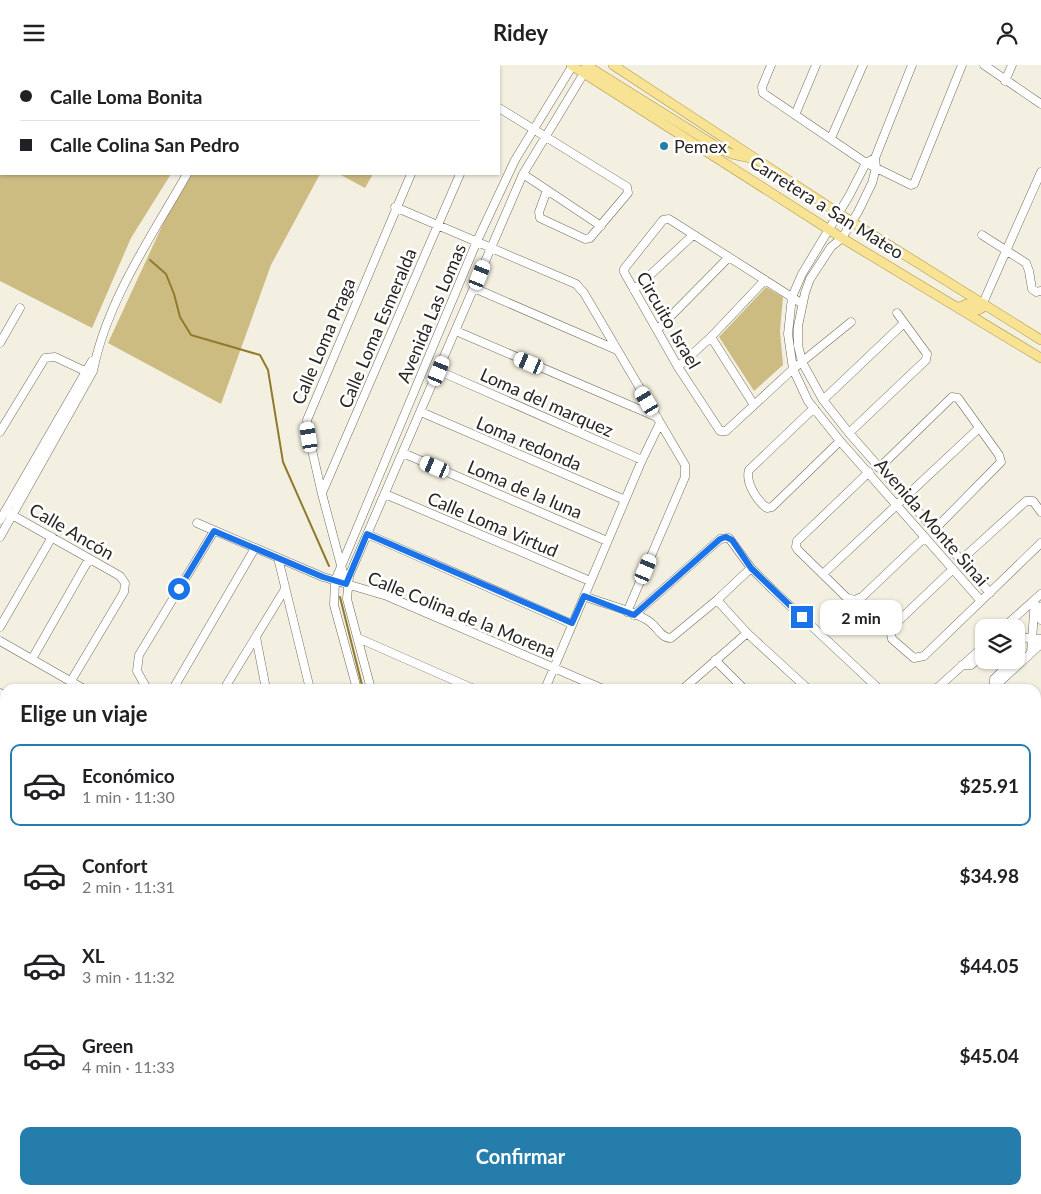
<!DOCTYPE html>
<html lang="es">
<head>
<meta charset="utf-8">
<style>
  body { margin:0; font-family:Lato,sans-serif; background:#f2f2f2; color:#202124; height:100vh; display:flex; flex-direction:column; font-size:19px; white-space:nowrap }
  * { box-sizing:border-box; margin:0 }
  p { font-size:16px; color:#757577 }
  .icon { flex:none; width:28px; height:28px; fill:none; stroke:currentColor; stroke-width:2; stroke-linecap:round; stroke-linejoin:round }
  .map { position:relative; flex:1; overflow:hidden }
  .drawer { position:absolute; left:0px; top:619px; width:1041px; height:511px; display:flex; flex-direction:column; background:#fff; border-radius:15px 15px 0 0; box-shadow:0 1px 4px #0004 }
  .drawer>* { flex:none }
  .guide { position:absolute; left:0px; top:0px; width:500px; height:110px; box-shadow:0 1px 4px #0004; display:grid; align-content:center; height:110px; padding:0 20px; background:#fff }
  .controls { position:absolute; left:975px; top:554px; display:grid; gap:10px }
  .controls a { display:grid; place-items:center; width:50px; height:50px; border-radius:10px; background:#fff; box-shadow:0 1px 4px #0004; font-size:25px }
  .end { position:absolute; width:22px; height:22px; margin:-11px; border:6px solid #1a73e8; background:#fff; box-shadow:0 0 0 2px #fff }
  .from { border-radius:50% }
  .bubble { position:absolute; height:35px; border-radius:10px; background:#fff; box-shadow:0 1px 4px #0004; font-size:16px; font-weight:700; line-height:35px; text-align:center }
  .car { position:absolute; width:15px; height:30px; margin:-15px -8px; border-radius:6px; box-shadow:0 0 4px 1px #0007; background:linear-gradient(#fff 24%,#345 0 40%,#fff 0 76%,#345 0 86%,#fff 0) }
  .guide b { display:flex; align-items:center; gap:18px; height:48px; font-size:19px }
  .guide b+b { border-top:1px solid #e0e0e0 }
  .guide i { width:12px; height:12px; background:#202124 }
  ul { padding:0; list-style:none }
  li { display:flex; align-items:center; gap:15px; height:82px; margin:0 10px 8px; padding:0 10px; border:2px solid transparent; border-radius:10px }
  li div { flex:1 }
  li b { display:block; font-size:19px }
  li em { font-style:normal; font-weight:700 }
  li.active { border-color:#257dac }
  li>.icon { width:45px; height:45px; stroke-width:1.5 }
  h2 { padding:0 20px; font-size:22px; line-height:60px }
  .cta { display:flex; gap:10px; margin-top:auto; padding:10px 20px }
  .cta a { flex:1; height:58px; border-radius:10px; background:#257dac; color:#fff; font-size:20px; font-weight:700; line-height:58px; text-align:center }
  header { display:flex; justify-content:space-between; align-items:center; height:65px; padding:0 20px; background:#fff; font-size:22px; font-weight:700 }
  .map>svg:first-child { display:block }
</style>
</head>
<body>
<header><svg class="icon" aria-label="menu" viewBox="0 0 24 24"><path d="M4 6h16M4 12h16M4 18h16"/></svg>Ridey<svg class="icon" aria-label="person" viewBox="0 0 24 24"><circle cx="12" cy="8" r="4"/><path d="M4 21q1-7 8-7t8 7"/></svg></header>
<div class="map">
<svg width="1041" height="1129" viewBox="0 0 1041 1129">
  <rect width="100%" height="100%" fill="#f4f0e1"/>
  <!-- green -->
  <path fill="#cdbc82" d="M 0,27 L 1,109 L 171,109 L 131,173 L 92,263 L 0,216 Z
    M 186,109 L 320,109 L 271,200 L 221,339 L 108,278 Z
    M 339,109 L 373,109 L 365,123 Z
    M 766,222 L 783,232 L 780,266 L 783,300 L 754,326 L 719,272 Z
    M 196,1125 L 443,1125 L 447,1129 L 190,1129 Z"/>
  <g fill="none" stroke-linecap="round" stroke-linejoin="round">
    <!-- stream -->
    <path stroke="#907b2d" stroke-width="2" d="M 150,195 L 166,209 L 174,229 L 180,252 L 191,270 L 260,290 L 268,305 L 283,397 L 329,501
      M 340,532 L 363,624
      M 477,1129 L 479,1125"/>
    <defs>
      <path id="minor" d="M 771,0 L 762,22 L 763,28 L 866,98 L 911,120 L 914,119 L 962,0
        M 912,0 L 875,93 L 876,103 L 872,118 L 858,147 L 842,173 L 831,182 L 810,214 L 805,228 L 798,261 L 798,280 L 802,297 L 823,335 L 849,368 L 990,528
        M 984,0 L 1041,39
        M 249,1 L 250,0
        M 1005,16 L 1012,0
        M 499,43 L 627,122 L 628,128 L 590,173 L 585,174 L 540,153 L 539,147 L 547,125
        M 795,50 L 816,0
        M 831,73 L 863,0
        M 875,93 L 866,98 L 849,131 L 802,209 L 792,232 L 788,269 L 793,304 L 808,336 L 840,376 L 981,536
        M 523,109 L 601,161
        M 395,142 L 576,219 L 584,228 L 685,400 L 685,412 L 627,547
        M 982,170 L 1026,198 L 1029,206 L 1032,224 L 1036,227 L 1041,226
        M 474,223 L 617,285
        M 634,225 L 693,170
        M 801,238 L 669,154 L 663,155 L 624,204 L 624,207 L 678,302 L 720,366 L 726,366 L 793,304 L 851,257
        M 983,238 L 1041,107
        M 657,265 L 729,192
        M 456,266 L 657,352
        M 711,272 L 754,340
        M 0,278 L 20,243
        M 678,302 L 711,272 L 765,215
        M 439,306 L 642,395
        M 823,335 L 904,258
        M 814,343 L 749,405 C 745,417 757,436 767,443 L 772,442 L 840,376
        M 421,347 L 625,435
        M 0,367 L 45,293 L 55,292 L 87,307
        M 849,368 L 926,295 L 927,289 L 897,248
        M 403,388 L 607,476
        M 879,403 L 952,332 L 958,333 L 999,390 L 1001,397 L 934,465
        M 869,407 L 797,476 L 796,482 L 798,485 L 847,533 L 855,535 L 862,532 L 925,472
        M 322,428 L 460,109
        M 385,429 L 590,516
        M 5,446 L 120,511 L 125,518 L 124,527 L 71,616
        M 0,455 L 92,296
        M 197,458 L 323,512 L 387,531 L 603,624
        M 367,469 L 572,559
        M 0,472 L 93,306 C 107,235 152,171 187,109
        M 278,493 L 310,624
        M 961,495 L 1026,436 L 1033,436 L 1041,447
        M 953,504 L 890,564 L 892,574 L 914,593 L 924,591 L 1041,478
        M 823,509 L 978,364
        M 346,519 L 322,429 L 309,372 L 307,355 L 411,109
        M 584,531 C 603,539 633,545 650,557 C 657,562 661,573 671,573 L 717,535 L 751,503
        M 717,535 L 747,568 L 808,624
        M 1041,542 L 1038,548 L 1041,555
        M 634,550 L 720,474 L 729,473 L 751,503 L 772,524 L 879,624
        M 0,562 L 52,472
        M 1004,562 L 1041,529
        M 256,572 L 266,624
        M 1016,572 L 1041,574
        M 358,573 L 474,624
        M 0,576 L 84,624
        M 1031,588 L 1035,535
        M 32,594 L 89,494
        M 715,595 L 744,624
        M 962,600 L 971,600 L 984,589
        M 994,622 L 994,614 L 1013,595
        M 147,624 L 137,606 L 139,590 L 214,466
        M 173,624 L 255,483
        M 224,624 L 285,524
        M 357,624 L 334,540 L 335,516 L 477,176 L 515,95 L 573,0
        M 371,624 L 347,534 L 349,511 L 523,109 L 587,3
        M 545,624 L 642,395 L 660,358
        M 683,624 L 747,568
        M 936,624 L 984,581
        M 992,624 L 1041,579
        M 0,628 L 5,630
        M 0,678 L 5,681
        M 0,731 L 5,734
        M 1036,789 L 1041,794
        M 1036,895 L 1041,894
        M 0,929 L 5,931
        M 1036,941 L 1041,941
        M 0,972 L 5,974
        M 1036,993 L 1041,987
        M 0,1017 L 5,1019
        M 1036,1060 L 1041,1055
        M 0,1063 L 5,1065
        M 0,1108 L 5,1110
        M 41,1125 L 51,1129
        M 510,1125 L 513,1129
        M 865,1125 L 869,1129
        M 883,1125 L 888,1129
        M 127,1129 L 133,1125
        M 558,1129 L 561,1125
        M 617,1129 L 620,1125
        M 677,1129 L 681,1125
        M 736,1129 L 740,1125
        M 796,1129 L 800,1125
        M 855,1129 L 859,1125
        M 917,1129 L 921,1125
        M 976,1129 L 979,1125
        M 1035,1129 L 1041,1122"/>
      <path id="major" d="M 571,0 L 842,173 L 1041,293
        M 586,0 L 719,83 L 732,89 L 751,93
        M 613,0 L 852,157 L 1041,275
        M 959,242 L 967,239 L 978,245 L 982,243 L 983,238"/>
    </defs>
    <!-- minor casing -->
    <use href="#minor" stroke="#706c60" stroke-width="9"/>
    <!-- major casing -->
    <use href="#major" stroke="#ac943e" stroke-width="10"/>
    <!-- minor -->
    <use href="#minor" stroke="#fff" stroke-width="8"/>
    <!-- major -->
    <use href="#major" stroke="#f8e395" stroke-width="9"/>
  </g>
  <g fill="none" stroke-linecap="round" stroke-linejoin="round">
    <!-- route -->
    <path stroke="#1a73e8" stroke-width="6" d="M 179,524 L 214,466 L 323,512 L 346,519 L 367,469 L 572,558 L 584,531 L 634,550 L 720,474 L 726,472 L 732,475 L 751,503 L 802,552"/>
  </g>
  <!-- markers -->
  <circle fill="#257dac" stroke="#fff" stroke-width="2" cx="664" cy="81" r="5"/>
  <g text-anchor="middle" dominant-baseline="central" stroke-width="5" stroke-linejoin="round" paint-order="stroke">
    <!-- poi labels -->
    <g font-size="18" fill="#282621" stroke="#fff" text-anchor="start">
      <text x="674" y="81">Pemex</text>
    </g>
    <!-- street labels -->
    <g font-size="18" fill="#282621" stroke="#fff">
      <text transform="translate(827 142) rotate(32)">Carretera a San Mateo</text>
      <text transform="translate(431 248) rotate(-67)">Avenida Las Lomas</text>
      <text transform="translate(669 255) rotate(60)">Circuito Israel</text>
      <text transform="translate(377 263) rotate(-67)">Calle Loma Esmeralda</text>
      <text transform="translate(323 276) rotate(-67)">Calle Loma Praga</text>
      <text transform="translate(547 337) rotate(24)">Loma del marquez</text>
      <text transform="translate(529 378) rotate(23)">Loma redonda</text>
      <text transform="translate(525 424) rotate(23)">Loma de la luna</text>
      <text transform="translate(932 457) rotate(49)">Avenida Monte Sinai</text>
      <text transform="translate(493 459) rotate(23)">Calle Loma Virtud</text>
      <text transform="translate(72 466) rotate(30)">Calle Ancón</text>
      <text transform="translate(462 549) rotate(22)">Calle Colina de la Morena</text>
    </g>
  </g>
</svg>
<div class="controls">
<a><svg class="icon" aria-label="layers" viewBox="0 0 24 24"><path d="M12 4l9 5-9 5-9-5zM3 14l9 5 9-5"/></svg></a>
</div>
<i class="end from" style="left:179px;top:524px"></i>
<i class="end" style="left:802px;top:552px"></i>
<div class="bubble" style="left:820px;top:535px;width:82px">2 min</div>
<i class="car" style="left:480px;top:210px;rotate:22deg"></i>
<i class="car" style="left:529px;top:298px;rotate:293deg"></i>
<i class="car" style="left:439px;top:306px;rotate:23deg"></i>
<i class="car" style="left:647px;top:336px;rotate:329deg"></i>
<i class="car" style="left:309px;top:372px;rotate:351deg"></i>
<i class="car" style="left:435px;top:402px;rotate:293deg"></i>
<i class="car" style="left:646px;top:504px;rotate:23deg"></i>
<div class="guide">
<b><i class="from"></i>Calle Loma Bonita</b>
<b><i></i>Calle Colina San Pedro</b>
</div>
<section class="drawer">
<h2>Elige un viaje</h2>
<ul>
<li class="active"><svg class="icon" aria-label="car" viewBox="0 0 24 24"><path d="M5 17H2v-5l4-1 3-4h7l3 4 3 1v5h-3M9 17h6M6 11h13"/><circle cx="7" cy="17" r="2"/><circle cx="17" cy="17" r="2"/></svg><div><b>Económico</b><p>1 min · 11:30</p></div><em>$25.91</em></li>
<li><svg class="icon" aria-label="car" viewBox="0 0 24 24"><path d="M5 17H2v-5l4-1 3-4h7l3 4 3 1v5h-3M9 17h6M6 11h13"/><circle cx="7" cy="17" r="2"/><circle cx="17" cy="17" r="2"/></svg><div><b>Confort</b><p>2 min · 11:31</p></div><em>$34.98</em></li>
<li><svg class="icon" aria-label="car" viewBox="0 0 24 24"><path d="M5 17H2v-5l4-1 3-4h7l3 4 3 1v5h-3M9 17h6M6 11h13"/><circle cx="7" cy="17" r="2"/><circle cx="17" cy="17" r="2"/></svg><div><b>XL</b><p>3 min · 11:32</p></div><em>$44.05</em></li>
<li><svg class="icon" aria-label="car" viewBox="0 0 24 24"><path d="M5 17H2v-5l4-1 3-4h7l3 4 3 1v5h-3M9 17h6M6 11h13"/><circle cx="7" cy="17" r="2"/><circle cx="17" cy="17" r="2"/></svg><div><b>Green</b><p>4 min · 11:33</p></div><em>$45.04</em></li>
</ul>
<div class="cta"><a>Confirmar</a></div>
</section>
</div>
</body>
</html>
